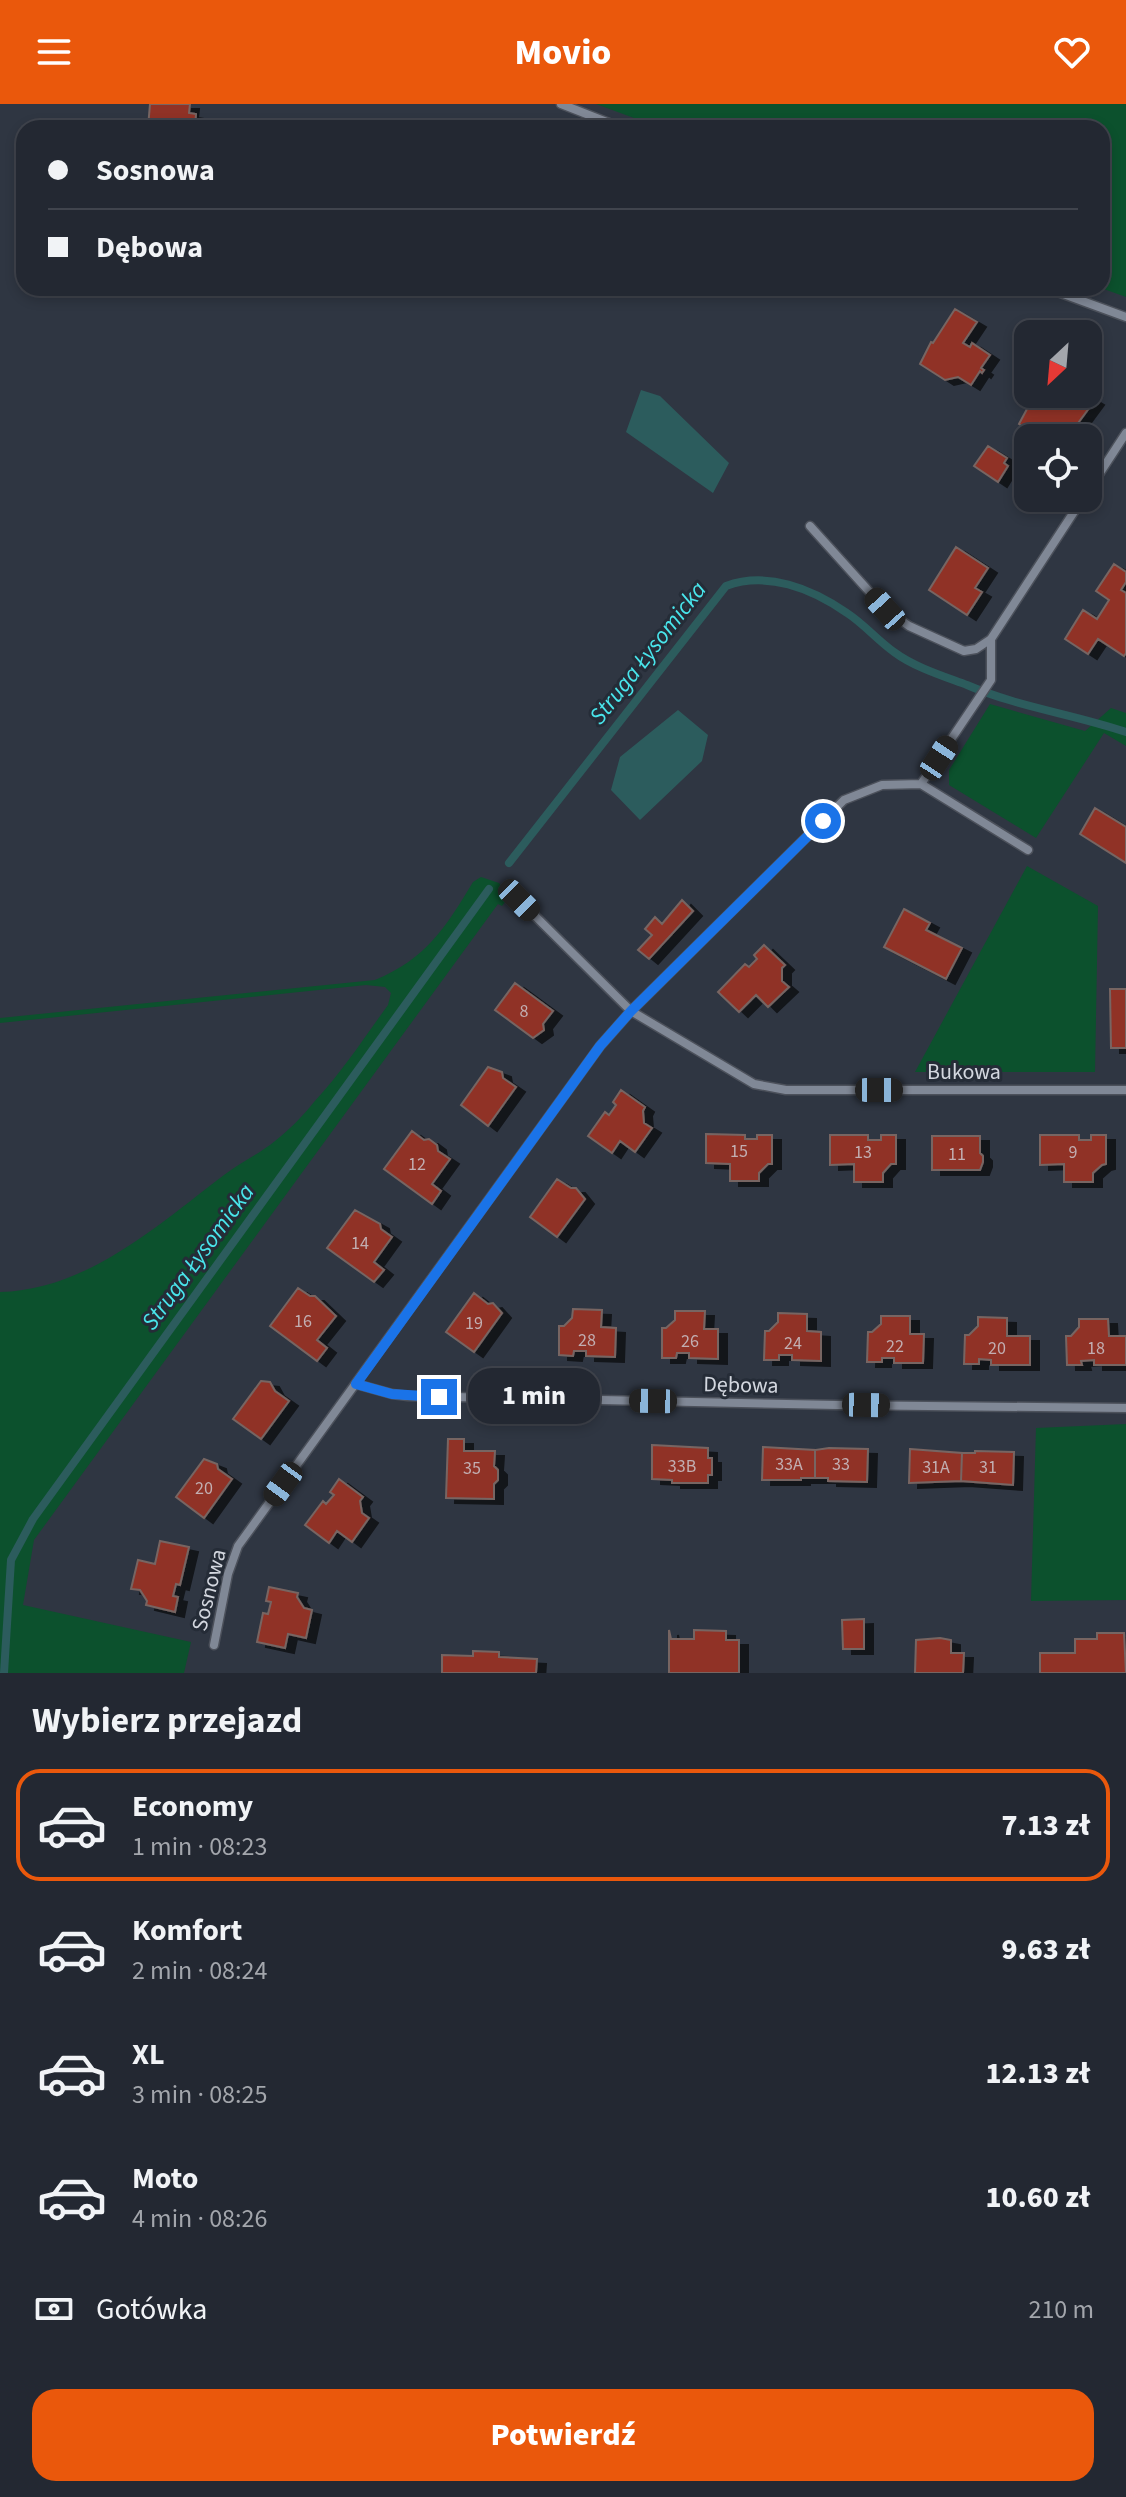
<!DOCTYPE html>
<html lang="pl">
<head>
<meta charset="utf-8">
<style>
  body { margin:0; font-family:"Source Sans 3",sans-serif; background:#2b303a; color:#f1f3f6; height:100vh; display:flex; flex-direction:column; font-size:30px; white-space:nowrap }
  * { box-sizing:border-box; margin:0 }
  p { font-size:26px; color:#a3a6ac }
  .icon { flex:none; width:44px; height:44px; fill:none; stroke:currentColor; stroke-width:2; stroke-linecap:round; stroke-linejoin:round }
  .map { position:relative; height:1569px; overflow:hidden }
  .drawer { display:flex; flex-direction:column; background:#232832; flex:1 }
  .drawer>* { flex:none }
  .banner { position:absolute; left:16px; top:16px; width:1094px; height:176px; border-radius:24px; box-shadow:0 4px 12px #0003,0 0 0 2px #40444d; display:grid; align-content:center; height:176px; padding:0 32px; background:#232832 }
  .needle { width:52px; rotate:206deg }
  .controls { position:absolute; left:1014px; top:216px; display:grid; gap:16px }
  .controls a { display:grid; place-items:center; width:88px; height:88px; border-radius:16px; background:#232832; box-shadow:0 4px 12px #0003,0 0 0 2px #40444d; font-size:40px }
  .end { position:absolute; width:36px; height:36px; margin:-18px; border:10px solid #1a73e8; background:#fff; box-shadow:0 0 0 4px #fff }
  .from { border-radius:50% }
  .bubble { position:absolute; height:56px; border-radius:24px; background:#232832; box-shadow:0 4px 12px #0003,0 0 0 2px #40444d; font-size:26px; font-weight:800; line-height:56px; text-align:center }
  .car { position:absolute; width:24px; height:48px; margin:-24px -12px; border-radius:10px; box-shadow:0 0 6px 2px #0007; background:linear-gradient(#222 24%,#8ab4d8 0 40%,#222 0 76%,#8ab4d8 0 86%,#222 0) }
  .banner b { display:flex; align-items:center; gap:28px; height:76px; font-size:30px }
  .banner b+b { border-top:2px solid #40444d }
  .banner i { width:20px; height:20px; background:#f1f3f6 }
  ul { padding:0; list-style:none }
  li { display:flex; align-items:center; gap:24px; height:112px; margin:0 16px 12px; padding:0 16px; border:4px solid transparent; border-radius:24px }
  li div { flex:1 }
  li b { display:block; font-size:30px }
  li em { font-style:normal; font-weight:800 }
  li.on { border-color:#ea580c }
  li>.icon { width:72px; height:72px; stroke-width:1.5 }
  h2 { padding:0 32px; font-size:36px; line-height:96px }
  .pay { display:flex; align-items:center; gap:20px; height:88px; padding:0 32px; font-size:30px }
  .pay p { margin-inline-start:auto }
  .button { display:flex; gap:16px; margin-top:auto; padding:16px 32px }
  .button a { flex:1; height:92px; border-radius:24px; background:#ea580c; color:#fff; font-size:32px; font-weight:800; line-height:92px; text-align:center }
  header { display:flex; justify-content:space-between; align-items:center; height:104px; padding:0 32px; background:#ea580c; color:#fff; font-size:36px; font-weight:800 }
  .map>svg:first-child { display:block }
</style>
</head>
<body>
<header><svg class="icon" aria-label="menu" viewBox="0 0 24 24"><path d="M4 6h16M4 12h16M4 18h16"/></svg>Movio<svg class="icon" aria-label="heart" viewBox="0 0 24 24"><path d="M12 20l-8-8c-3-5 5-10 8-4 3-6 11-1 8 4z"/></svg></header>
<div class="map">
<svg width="1126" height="1569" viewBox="0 0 1126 1569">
  <defs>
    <filter id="shadow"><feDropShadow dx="9" dy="5" stdDeviation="0" flood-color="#0009"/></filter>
  </defs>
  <rect width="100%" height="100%" fill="#2f3642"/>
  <!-- green -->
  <path fill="#0c512d" d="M 596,0 L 1126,0 L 1126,193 L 1101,184 L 1102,24 L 661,24 Z
    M 990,600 L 1085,627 L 1111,604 L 1126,609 L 1126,642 L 1104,629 L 1036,734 L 949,681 L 949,666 Z
    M 1027,762 L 1098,802 L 1095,968 L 915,968 Z
    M 481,773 L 499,779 L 509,793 L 502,802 L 498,800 L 34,1436 L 23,1501 L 191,1538 L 184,1569 L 0,1569 L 0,1188 C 87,1186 158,1121 224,1071 C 240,1059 259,1050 275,1037 C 289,1026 303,1012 314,998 C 342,968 364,934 388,901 L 391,889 L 385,883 L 366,881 L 0,919 L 0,914 L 375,876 C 426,855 446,823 473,778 Z
    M 1126,1320 L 1126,1496 L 1031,1497 L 1036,1324 Z"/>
  <!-- water -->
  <path fill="#2c5c5d" d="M 641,286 L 660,292 L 729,359 L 713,389 L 626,328 Z
    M 678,606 L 708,631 L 702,657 L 640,716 L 611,686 L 620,653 Z"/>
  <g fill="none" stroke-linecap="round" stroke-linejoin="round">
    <!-- stream -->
    <path stroke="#2c5c5d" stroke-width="8" d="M 509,759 L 726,482 C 767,467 811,484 847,509 C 864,520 877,536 894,548 C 914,563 943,572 967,581 C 1018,603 1073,610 1126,628
      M 4,1569 L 11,1456 L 33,1415 L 489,785"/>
  </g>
  <!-- building -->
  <path fill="#903227" stroke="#776562" stroke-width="2" filter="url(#shadow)" d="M 150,0 L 190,0 L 189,9 L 196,10 L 195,24 L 148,24 Z
    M 955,205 L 977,218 L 963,239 L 970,243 L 972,239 L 990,251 L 981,264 L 984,266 L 982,269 L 980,267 L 971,281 L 958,273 L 945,276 L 920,260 L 931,238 L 933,239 Z
    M 1035,290 L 1085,290 L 1095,296 L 1067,334 L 1059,334 L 1046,325 L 1040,334 L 1019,320 Z
    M 988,342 L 1007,354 L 1004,359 L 1008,362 L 998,378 L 974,362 Z
    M 956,443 L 988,464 L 975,484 L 982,488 L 967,511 L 929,486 Z
    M 1114,460 L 1126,468 L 1126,478 L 1121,486 L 1126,489 L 1126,549 L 1124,552 L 1098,535 L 1088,550 L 1065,535 L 1083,506 L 1097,515 L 1109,496 L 1096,487 Z
    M 1095,704 L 1126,723 L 1126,759 L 1080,730 Z
    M 682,796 L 693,807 L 649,855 L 638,846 L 652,831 L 645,825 L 655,813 L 662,820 Z
    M 904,805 L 930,819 L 926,826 L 962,844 L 946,875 L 884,843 Z
    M 764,841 L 785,861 L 782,864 L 782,877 L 789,883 L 768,903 L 756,891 L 739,908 L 718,888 L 745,860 L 749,863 L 757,855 L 754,851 Z
    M 515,879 L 553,907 L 543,920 L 544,926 L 533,934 L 495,906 Z
    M 1110,885 L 1126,885 L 1126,944 L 1111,944 Z
    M 488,963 L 502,968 L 503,974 L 516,983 L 488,1022 L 461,1001 Z
    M 621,986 L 645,1003 L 643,1007 L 644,1019 L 652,1024 L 635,1048 L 620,1037 L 612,1049 L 588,1032 L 605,1008 L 609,1011 L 616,1001 L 613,998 Z
    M 412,1027 L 424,1036 L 429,1035 L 437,1041 L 438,1047 L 450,1055 L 432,1080 L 441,1087 L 432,1100 L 384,1065 Z
    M 706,1030 L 745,1031 L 745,1035 L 757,1035 L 757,1031 L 772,1031 L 772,1060 L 768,1060 L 759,1069 L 759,1077 L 730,1077 L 730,1060 L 706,1059 Z
    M 830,1031 L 868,1031 L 868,1036 L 881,1036 L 881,1031 L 896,1031 L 896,1060 L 891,1060 L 883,1069 L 883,1078 L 854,1078 L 854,1060 L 830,1061 Z
    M 1040,1031 L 1079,1031 L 1079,1036 L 1091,1036 L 1091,1031 L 1106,1031 L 1106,1060 L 1102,1061 L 1093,1069 L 1093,1078 L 1064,1078 L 1064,1060 L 1040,1061 Z
    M 932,1032 L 980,1032 L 980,1049 L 983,1052 L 983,1058 L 980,1066 L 932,1066 Z
    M 557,1075 L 571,1084 L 576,1084 L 585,1095 L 557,1133 L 530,1113 Z
    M 355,1106 L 380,1120 L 381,1125 L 392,1133 L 374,1158 L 384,1166 L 374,1178 L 327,1144 Z
    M 298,1184 L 310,1192 L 315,1192 L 336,1212 L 317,1236 L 327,1244 L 317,1257 L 270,1222 Z
    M 474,1189 L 488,1200 L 493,1199 L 502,1209 L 474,1248 L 446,1228 Z
    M 573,1205 L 602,1206 L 601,1223 L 616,1224 L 615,1253 L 586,1252 L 586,1247 L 574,1247 L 573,1252 L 559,1251 L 559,1222 L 564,1222 L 572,1214 Z
    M 675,1207 L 705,1207 L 704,1225 L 718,1225 L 718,1255 L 689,1254 L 689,1249 L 677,1249 L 676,1254 L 662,1254 L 662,1224 L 666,1224 L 675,1216 Z
    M 778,1209 L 807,1210 L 807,1227 L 821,1228 L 821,1257 L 792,1256 L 792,1251 L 779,1251 L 779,1256 L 764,1256 L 765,1227 L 769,1227 L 778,1218 Z
    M 881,1212 L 910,1212 L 910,1230 L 924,1230 L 923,1259 L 894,1259 L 894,1254 L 882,1254 L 882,1258 L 867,1258 L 868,1228 L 872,1228 L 881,1220 Z
    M 978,1213 L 1007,1214 L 1007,1232 L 1030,1232 L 1030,1261 L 991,1261 L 991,1256 L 979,1255 L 979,1260 L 964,1260 L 965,1231 L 969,1231 L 978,1222 Z
    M 1079,1215 L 1108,1215 L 1109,1232 L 1126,1232 L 1126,1261 L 1094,1261 L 1094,1256 L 1081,1257 L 1082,1261 L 1067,1261 L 1066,1232 L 1071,1232 L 1079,1223 Z
    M 261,1277 L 270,1278 L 275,1287 L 289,1297 L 261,1335 L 233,1315 Z
    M 448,1335 L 464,1335 L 464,1347 L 495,1347 L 494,1362 L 498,1366 L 498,1376 L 494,1380 L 494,1395 L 446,1394 Z
    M 652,1341 L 708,1344 L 708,1354 L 712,1354 L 712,1371 L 708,1371 L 708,1379 L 672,1379 L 672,1376 L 652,1375 Z
    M 763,1343 L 815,1346 L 815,1374 L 801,1374 L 801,1376 L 762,1376 Z
    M 829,1344 L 868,1345 L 867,1378 L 828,1377 L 828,1374 L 815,1374 L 815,1346 Z
    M 910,1345 L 962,1349 L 961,1377 L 909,1379 Z
    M 975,1347 L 1014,1348 L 1013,1381 L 961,1377 L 962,1349 L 975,1349 Z
    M 204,1355 L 217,1360 L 218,1365 L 232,1375 L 204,1414 L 176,1393 Z
    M 339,1375 L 363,1393 L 360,1397 L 362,1409 L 369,1414 L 352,1438 L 337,1427 L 329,1439 L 305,1421 L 323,1397 L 326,1400 L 334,1391 L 330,1388 Z
    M 160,1437 L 189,1443 L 180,1481 L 176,1480 L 173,1492 L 178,1493 L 175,1508 L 146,1501 L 147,1497 L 140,1486 L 131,1485 L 138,1456 L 155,1460 Z
    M 269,1483 L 298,1489 L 297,1493 L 304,1504 L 312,1506 L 306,1534 L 288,1530 L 285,1544 L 257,1538 L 263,1509 L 268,1510 L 271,1498 L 266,1497 Z
    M 864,1515 L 864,1545 L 843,1545 L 842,1516 Z
    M 669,1526 L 671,1535 L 694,1535 L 694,1526 L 726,1527 L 726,1536 L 739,1536 L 739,1569 L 669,1569 Z
    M 1097,1529 L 1124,1529 L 1126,1569 L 1040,1569 L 1040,1549 L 1075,1549 L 1075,1535 L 1097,1535 Z
    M 940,1534 L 951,1536 L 951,1549 L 964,1549 L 963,1569 L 915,1569 L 916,1536 Z
    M 473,1547 L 499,1548 L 499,1553 L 537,1555 L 536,1569 L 442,1569 L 442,1551 L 473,1552 Z"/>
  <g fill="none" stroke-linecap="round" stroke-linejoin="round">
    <defs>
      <path id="minor" d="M 561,0 L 622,24
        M 1047,184 L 1126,213
        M 1088,387 L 1126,329
        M 810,422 L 885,505 L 909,522 L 964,547 L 976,545 L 991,535 L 1083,394
        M 991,535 L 991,576 L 921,680 L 1028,746
        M 519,796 L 631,907 L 754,980 L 786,986 L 1126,986
        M 356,1280 L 392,1290 L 408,1292 L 837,1301 L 1126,1304
        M 214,1541 L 228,1470 L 238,1442 L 600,942 L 631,907 L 844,696 L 882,681 L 921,680"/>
    </defs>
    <!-- minor casing -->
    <use href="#minor" stroke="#4c515b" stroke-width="11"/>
    <!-- minor -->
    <use href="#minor" stroke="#808896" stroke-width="8"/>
  </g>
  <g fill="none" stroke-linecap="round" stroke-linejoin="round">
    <!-- route -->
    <path stroke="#1a73e8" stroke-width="10" d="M 439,1293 L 392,1290 L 356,1280 L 600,942 L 631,907 L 823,717"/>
  </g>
  <g text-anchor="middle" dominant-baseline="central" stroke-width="6" stroke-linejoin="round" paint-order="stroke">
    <!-- number labels -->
    <g font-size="18" fill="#c2aeb1">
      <text x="524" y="907">8</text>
      <text x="739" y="1047">15</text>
      <text x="863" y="1048">13</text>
      <text x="1073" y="1048">9</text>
      <text x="957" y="1050">11</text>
      <text x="417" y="1060">12</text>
      <text x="360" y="1139">14</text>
      <text x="303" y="1217">16</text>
      <text x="474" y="1219">19</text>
      <text x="587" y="1236">28</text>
      <text x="690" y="1237">26</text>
      <text x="793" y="1239">24</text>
      <text x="895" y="1242">22</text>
      <text x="997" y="1244">20</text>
      <text x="1096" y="1244">18</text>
      <text x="789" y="1360">33A</text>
      <text x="841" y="1360">33</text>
      <text x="682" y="1362">33B</text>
      <text x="936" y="1363">31A</text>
      <text x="988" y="1363">31</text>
      <text x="472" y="1364">35</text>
      <text x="204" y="1384">20</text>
    </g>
    <!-- street labels -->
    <g font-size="22" fill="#d3d7df" stroke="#252c37">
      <text x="964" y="968">Bukowa</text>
      <text transform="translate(741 1281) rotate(1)">Dębowa</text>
      <text transform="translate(209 1486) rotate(-76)">Sosnowa</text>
    </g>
    <!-- water labels -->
    <g font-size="24" font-style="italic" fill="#49e5eb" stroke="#252c37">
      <text transform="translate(648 549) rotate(-52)">Struga Łysomicka</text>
      <text transform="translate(198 1153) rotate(-54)">Struga Łysomicka</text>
    </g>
  </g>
</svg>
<div class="controls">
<a><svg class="needle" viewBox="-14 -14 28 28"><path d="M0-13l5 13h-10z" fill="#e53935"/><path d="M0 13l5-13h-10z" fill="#a3a6ac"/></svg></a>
<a><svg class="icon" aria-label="locate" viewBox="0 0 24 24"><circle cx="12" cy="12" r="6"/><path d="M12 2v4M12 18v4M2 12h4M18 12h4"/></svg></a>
</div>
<i class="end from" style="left:823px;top:717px"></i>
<i class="end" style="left:439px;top:1293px"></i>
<div class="bubble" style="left:468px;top:1264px;width:132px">1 min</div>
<i class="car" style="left:885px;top:505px;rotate:318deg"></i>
<i class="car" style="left:939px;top:654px;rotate:33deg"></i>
<i class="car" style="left:519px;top:796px;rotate:135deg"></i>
<i class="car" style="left:879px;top:986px;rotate:90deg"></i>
<i class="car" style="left:653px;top:1297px;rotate:271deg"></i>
<i class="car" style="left:866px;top:1301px;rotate:91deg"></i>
<i class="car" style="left:283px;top:1380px;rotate:216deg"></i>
<div class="banner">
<b><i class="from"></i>Sosnowa</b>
<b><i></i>Dębowa</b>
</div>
</div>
<section class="drawer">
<h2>Wybierz przejazd</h2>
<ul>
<li class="on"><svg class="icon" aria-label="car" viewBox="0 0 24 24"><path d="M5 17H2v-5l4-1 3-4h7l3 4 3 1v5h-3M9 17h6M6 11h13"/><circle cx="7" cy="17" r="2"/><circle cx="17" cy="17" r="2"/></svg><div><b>Economy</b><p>1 min · 08:23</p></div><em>7.13 zł</em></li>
<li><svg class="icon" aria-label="car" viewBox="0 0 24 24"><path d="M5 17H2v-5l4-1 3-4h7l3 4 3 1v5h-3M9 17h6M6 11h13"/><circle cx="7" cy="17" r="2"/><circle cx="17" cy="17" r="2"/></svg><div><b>Komfort</b><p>2 min · 08:24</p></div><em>9.63 zł</em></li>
<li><svg class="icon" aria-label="car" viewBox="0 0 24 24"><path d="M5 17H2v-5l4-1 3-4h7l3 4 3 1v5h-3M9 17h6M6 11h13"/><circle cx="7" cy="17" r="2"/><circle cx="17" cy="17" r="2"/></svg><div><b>XL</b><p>3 min · 08:25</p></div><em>12.13 zł</em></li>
<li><svg class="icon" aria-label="car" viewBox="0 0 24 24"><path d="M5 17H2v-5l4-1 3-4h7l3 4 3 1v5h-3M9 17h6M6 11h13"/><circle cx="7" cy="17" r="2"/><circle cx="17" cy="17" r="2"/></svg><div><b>Moto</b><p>4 min · 08:26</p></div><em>10.60 zł</em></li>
</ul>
<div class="pay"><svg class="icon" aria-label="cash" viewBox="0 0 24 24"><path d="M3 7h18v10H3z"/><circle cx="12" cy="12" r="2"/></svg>Gotówka<p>210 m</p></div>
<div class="button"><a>Potwierdź</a></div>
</section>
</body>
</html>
